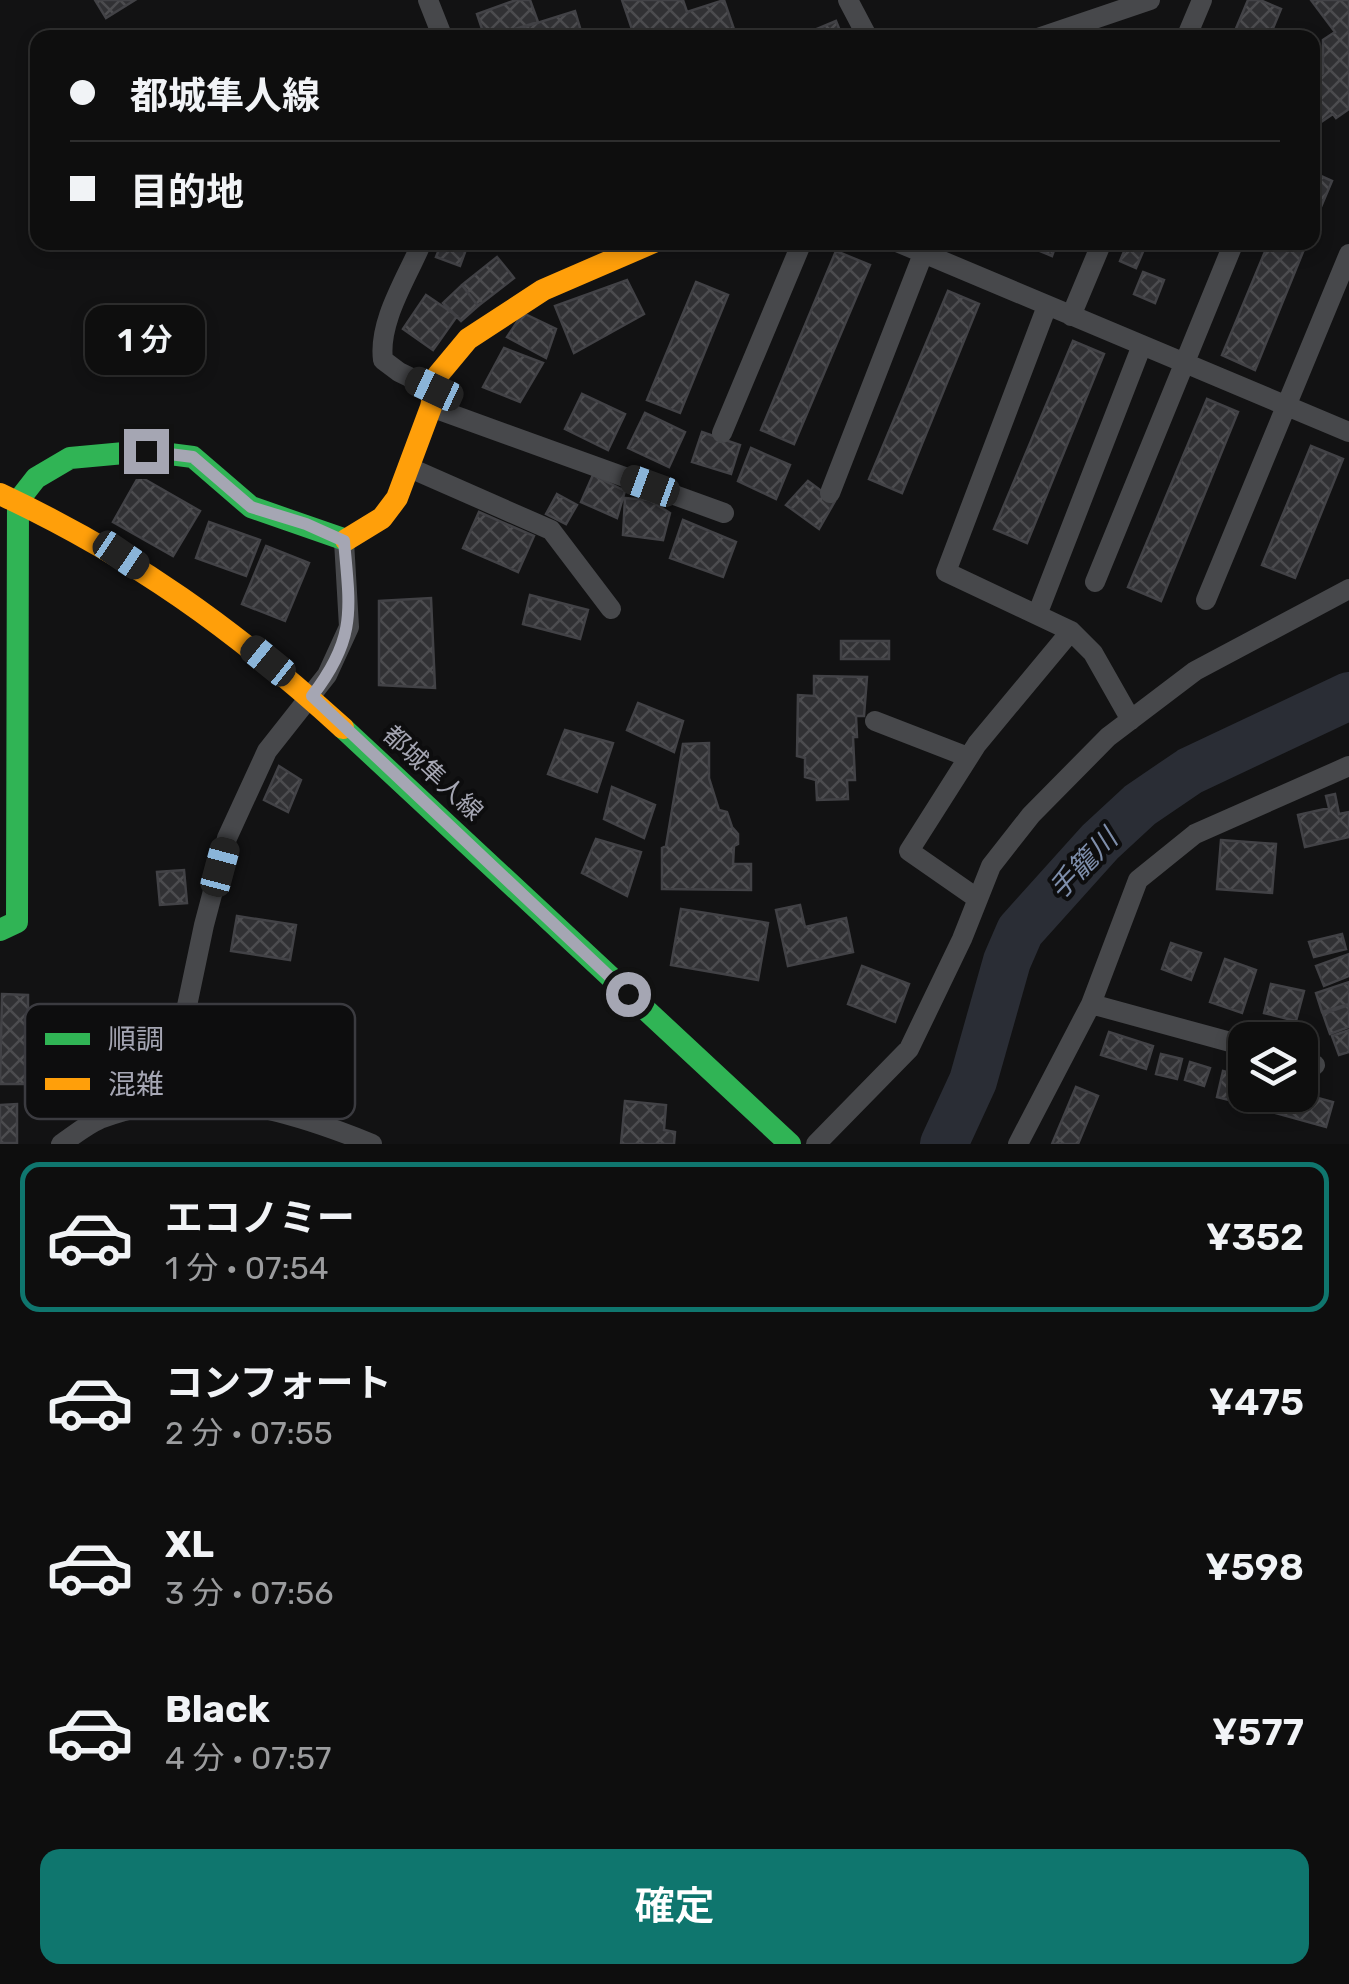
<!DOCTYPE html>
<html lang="ja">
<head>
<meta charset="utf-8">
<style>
  body { margin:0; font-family:Rubik,"Noto Sans JP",sans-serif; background:#171717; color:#f1f3f6; height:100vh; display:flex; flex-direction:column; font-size:38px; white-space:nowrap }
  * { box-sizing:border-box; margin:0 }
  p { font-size:32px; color:#9b9c9e }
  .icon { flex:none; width:55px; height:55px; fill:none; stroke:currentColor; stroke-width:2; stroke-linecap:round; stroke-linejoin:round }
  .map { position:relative; height:1144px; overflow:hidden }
  .side { display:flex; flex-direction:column; background:#0e0e0e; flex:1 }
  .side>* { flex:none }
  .guide { position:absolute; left:30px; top:30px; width:1290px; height:220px; border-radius:20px; box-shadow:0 5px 15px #0003,0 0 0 2px #2e2e2e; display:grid; align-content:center; height:220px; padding:0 40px; background:#0e0e0e }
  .fabs { position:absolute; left:1228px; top:1022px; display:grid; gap:20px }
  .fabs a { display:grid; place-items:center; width:90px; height:90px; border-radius:20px; background:#0e0e0e; box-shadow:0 5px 15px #0003,0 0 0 2px #2e2e2e; font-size:50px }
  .end { position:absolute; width:45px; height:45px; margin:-22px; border:12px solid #a5a6b3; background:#111; box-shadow:0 0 0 5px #111 }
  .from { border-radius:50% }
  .bubble { position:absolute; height:70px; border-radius:20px; background:#0e0e0e; box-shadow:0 5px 15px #0003,0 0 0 2px #2e2e2e; font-size:32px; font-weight:600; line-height:70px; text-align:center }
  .car { position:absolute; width:30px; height:60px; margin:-30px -15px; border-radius:12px; box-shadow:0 0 8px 2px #0007; background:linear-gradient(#222 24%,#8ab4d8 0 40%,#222 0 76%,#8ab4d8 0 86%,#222 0) }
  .guide b { display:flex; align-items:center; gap:35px; height:95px; font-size:38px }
  .guide b+b { border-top:2px solid #2e2e2e }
  .guide i { width:25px; height:25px; background:#f1f3f6 }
  ul { padding:18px 0 0; list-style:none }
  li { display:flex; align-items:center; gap:30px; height:150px; margin:0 20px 15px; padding:0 20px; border:5px solid transparent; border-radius:20px }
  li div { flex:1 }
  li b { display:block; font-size:38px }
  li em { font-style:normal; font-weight:600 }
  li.on { border-color:#0f766e }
  li>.icon { width:90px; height:90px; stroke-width:1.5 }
  .primary-button { display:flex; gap:20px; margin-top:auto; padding:20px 40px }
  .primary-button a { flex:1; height:115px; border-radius:20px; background:#0f766e; color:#fff; font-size:40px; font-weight:600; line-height:115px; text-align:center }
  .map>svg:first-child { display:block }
</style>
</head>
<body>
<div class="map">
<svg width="1349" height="1144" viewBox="0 0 1349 1144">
  <defs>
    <pattern id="building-cross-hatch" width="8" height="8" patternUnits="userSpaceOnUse" patternTransform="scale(2.5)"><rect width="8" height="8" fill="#313134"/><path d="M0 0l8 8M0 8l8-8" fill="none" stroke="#4c4c4f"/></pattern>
  </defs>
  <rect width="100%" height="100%" fill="#121213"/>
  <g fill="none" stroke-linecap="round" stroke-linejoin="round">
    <!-- river -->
    <path stroke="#2a2d35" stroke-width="48" d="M 944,1144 L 973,1081 L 1007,961 L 1020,931 L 1100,842 L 1140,805 L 1190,771 L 1349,696"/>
  </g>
  <!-- building -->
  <path fill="url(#building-cross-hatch)" stroke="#424246" stroke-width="2.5" d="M 95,0 L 135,0 L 106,18 Z
    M 516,0 L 530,0 L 538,22 L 485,38 L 477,14 Z
    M 622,0 L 683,0 L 687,12 L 724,0 L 737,38 L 635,38 Z
    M 1248,0 L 1260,0 L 1281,9 L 1269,38 L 1232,38 Z
    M 1311,0 L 1349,0 L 1349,109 L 1336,118 L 1333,114 L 1321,122 L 1312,111 L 1312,81 L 1323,73 L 1323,40 L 1335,32 Z
    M 575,11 L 583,38 L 527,38 L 524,27 Z
    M 836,21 L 843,38 L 814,38 L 812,31 Z
    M 1312,172 L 1332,181 L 1312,228 Z
    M 442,242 L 468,244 L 460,266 L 436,257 Z
    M 1018,242 L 1057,242 L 1052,256 Z
    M 1128,242 L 1145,247 L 1136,268 L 1120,261 Z
    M 1269,242 L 1307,242 L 1255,370 L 1222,355 Z
    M 836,251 L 870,265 L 794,444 L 761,430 Z
    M 497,257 L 514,278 L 478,306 L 462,285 Z
    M 1143,272 L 1164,280 L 1155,303 L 1134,294 Z
    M 627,280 L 644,314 L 574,353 L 555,306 Z
    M 696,282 L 728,295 L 680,413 L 647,400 Z
    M 462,285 L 478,306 L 461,321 L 443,303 Z
    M 948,291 L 979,304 L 902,493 L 869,479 Z
    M 426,295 L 457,316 L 433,350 L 403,329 Z
    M 523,313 L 556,329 L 546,358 L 507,337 Z
    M 1073,341 L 1104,354 L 1027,543 L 994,529 Z
    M 504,348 L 543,363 L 520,402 L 483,387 Z
    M 582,394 L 625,414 L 608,450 L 565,429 Z
    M 1207,399 L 1238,412 L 1161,601 L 1128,587 Z
    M 645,413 L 685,432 L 669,467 L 628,448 Z
    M 702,432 L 740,445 L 731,474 L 692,462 Z
    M 1311,446 L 1343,459 L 1295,578 L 1262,565 Z
    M 751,448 L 790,465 L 776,499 L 738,481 Z
    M 593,475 L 625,491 L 617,518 L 581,502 Z
    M 139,476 L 200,511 L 173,556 L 113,522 Z
    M 808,481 L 835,501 L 819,529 L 786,505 Z
    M 557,494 L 577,505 L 566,524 L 546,514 Z
    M 625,498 L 649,500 L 670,513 L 663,540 L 623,535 Z
    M 479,512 L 534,536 L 518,572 L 463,548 Z
    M 683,520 L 736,542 L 723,577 L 670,558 Z
    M 209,522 L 260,540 L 246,576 L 196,558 Z
    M 266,546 L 309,563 L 285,621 L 242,604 Z
    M 530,595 L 588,610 L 580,639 L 523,624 Z
    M 431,598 L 435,688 L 379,685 L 379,601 Z
    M 841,641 L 889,641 L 889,659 L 841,659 Z
    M 814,676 L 867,677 L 864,716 L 856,716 L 857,737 L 853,737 L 855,780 L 847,780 L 848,799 L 817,800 L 816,780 L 805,777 L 805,758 L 797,756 L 798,695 L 814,696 Z
    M 638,703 L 683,721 L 674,752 L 627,730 Z
    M 565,730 L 613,743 L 597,792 L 548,774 Z
    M 709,743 L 709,778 L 719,810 L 727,812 L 732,827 L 738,834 L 738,844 L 734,846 L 733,864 L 751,864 L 751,890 L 662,889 L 662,848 L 666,846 L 683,744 Z
    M 279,766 L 301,780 L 288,812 L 264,800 Z
    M 612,787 L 655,805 L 644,838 L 604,819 Z
    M 1335,794 L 1339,814 L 1349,812 L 1349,837 L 1305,847 L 1298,815 L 1329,808 L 1326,796 Z
    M 596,839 L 641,852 L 627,896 L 582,873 Z
    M 1221,840 L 1276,844 L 1272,893 L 1217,889 Z
    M 184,870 L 187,903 L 160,905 L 157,872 Z
    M 800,905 L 805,927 L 846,918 L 853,952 L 788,966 L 776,910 Z
    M 681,909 L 768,923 L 758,980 L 671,965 Z
    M 237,916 L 296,925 L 290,960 L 231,951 Z
    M 1342,934 L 1346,949 L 1314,957 L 1309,942 Z
    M 1171,943 L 1201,953 L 1191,980 L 1162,969 Z
    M 1349,954 L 1349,976 L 1324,986 L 1316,966 Z
    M 1225,959 L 1256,970 L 1242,1013 L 1210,1002 Z
    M 862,966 L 909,984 L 895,1022 L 848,1004 Z
    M 1349,982 L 1349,1004 L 1322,1012 L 1316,993 Z
    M 1271,984 L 1304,991 L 1296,1021 L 1264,1013 Z
    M 2,994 L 28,995 L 28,1043 L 68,1044 L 69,1084 L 0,1084 Z
    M 1349,1005 L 1349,1027 L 1330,1034 L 1323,1014 Z
    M 1349,1030 L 1349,1052 L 1339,1055 L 1332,1036 Z
    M 1109,1032 L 1153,1046 L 1146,1069 L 1101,1055 Z
    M 1161,1054 L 1182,1059 L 1177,1079 L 1156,1074 Z
    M 1190,1062 L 1210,1068 L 1204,1086 L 1185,1080 Z
    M 1223,1071 L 1245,1077 L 1245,1095 L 1261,1095 L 1258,1107 L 1217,1097 Z
    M 1076,1087 L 1098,1096 L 1078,1144 L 1052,1144 Z
    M 1300,1093 L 1333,1102 L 1326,1127 L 1268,1111 L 1273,1095 Z
    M 625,1101 L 666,1105 L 664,1130 L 675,1132 L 674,1144 L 621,1144 Z
    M 17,1104 L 17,1143 L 0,1143 L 0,1105 Z"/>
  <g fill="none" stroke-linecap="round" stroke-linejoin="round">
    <!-- street -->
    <path stroke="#47484b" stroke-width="20" d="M 428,0 L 443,38
      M 848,0 L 868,38
      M 1038,38 L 1150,0
      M 1186,38 L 1202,0
      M 422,242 C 407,278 378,321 383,360 L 399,372 L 434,389
      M 897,242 L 1349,432
      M 1047,306 L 946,572 L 1071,631 L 1093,653 L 1131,720
      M 1071,316 L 1102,242
      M 431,407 L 724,513
      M 722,433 L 802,242
      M 410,468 L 551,530 L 611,609
      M 830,493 L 923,254
      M 1095,582 L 1234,242
      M 1206,600 L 1349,254
      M 1037,615 L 1142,345
      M 875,721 L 968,757
      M 978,899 L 909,851 L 977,744 L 1071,631
      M 1091,1004 L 1245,1046
      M 1300,1061 L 1315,1065
      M 167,1101 L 204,925 L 227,838 L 267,751 L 327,675 L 349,627 L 344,541
      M 61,1144 C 73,1136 86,1125 100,1119 C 196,1083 281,1107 372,1144
      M 816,1144 L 909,1049 L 962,939 L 991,866 L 1031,815 L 1108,737 L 1195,671 L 1349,589
      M 1018,1144 L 1091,1004 L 1138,880 L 1195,834 L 1349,766"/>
    <!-- fast -->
    <path stroke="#30b455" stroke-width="22" d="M 343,728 L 790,1144
      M 0,930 L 17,922 L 18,501 L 36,478 L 70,458 L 146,451 L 193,457 L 251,507 L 346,540"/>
    <!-- slow -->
    <path stroke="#ff9f0a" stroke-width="22" d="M 0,494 C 134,557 234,629 343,728
      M 346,540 L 382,518 L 397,498 L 431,407 L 438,375 L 468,339 L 543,290 L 654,242"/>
  </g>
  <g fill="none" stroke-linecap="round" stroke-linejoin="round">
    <!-- route -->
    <path stroke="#a5a6b3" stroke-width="12" d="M 146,451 L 193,457 L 251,507 L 306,524 L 344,541 C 350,609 357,638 312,696 L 628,994"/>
  </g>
  <g text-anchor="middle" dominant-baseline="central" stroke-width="8" stroke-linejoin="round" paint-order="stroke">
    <!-- street labels -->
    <g font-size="25" fill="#a5a6b3" stroke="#0d0d0e">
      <text transform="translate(433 773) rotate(43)">都城隼人線</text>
    </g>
    <!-- water labels -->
    <g font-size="28" font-style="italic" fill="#7e8eab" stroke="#0d0d0e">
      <text transform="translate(1083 864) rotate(-46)">手籠川</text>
    </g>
  </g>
  <!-- legend -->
  <rect x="25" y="1004" width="330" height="115" rx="15" fill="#0d0d0e" stroke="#3b3b40" stroke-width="2.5"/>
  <rect x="45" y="1033" width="45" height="12" fill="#30b455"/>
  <rect x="45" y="1078" width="45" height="12" fill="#ff9f0a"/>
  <g font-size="28" fill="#a5a6b3">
    <text x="108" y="1049">順調</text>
    <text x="108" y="1094">混雑</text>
  </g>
</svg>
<div class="fabs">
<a><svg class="icon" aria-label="layers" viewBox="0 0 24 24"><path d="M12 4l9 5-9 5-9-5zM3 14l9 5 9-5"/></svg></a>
</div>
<i class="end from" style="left:628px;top:994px"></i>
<i class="end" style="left:146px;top:451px"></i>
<div class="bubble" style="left:85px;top:305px;width:120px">1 分</div>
<i class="car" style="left:434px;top:389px;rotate:295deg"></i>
<i class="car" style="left:650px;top:486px;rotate:290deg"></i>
<i class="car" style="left:121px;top:555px;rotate:124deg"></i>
<i class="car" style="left:268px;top:661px;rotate:309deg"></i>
<i class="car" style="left:220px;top:867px;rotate:15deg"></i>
<div class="guide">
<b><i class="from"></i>都城隼人線</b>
<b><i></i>目的地</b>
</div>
</div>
<section class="side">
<ul>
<li class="on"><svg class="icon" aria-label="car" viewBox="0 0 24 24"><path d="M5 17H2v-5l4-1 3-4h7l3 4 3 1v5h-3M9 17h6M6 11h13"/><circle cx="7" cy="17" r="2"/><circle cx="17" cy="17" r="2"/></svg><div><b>エコノミー</b><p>1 分 · 07:54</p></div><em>¥352</em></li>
<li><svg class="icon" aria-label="car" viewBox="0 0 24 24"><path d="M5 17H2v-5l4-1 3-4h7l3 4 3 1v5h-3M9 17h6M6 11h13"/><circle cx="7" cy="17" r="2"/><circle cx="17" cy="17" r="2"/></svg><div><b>コンフォート</b><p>2 分 · 07:55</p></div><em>¥475</em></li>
<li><svg class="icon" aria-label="car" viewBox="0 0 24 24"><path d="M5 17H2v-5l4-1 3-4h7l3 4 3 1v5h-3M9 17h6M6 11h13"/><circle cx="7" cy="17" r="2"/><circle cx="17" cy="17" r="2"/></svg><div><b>XL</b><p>3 分 · 07:56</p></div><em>¥598</em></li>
<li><svg class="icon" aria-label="car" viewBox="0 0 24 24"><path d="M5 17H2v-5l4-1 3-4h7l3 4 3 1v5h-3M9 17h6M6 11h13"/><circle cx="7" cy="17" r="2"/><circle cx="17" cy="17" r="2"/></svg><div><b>Black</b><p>4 分 · 07:57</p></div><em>¥577</em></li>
</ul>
<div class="primary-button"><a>確定</a></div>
</section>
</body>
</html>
